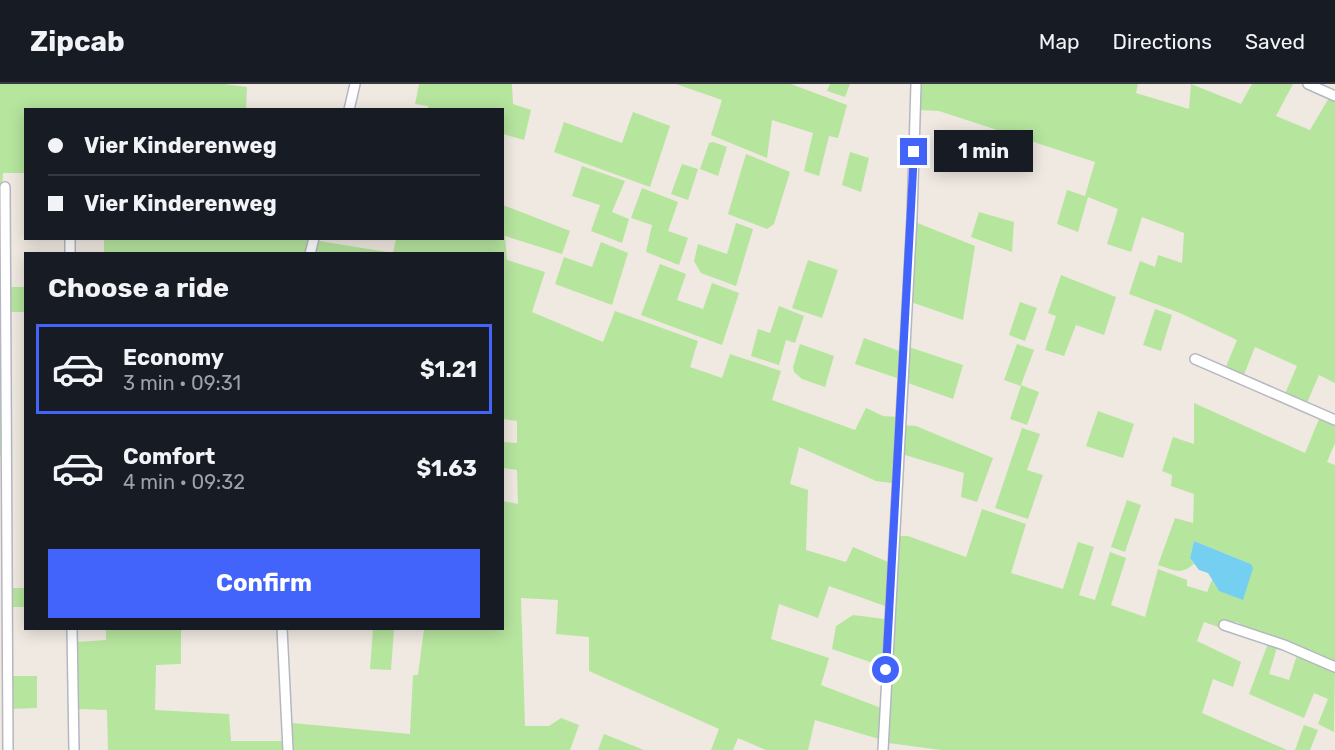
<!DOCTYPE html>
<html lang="en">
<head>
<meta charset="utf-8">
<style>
  body { margin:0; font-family:Rubik,sans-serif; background:#20242c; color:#f1f3f6; height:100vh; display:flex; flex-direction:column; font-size:22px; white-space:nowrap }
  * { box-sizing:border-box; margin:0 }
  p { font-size:20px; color:#9ea1a6 }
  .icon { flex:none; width:33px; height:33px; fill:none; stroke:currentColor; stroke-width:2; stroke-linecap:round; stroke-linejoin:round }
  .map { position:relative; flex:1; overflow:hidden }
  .panel { position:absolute; left:24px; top:168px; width:480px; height:378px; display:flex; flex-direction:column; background:#171b24; border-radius:0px; box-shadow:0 3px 15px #0003 }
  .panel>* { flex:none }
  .top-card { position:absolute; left:24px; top:24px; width:480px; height:132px; border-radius:0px; box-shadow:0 3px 15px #0003; display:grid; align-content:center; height:132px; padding:0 24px; background:#171b24 }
  .end { position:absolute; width:27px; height:27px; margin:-14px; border:8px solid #4264fb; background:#fff; box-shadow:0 0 0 3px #fff }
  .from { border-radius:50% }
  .bubble { position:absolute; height:42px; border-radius:0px; background:#171b24; box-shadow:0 3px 15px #0003; font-size:20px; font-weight:700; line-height:42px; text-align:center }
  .top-card b { display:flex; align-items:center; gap:21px; height:57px; font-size:22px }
  .top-card b+b { border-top:2px solid #363941 }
  .top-card i { width:15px; height:15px; background:#f1f3f6 }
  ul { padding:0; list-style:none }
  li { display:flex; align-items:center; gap:18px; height:90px; margin:0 12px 9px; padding:0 12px; border:3px solid transparent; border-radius:0px }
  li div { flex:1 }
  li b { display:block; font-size:22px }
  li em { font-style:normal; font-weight:700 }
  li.selected { border-color:#4264fb }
  li>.icon { width:54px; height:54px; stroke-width:1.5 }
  h2 { padding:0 24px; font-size:27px; line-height:72px }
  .button { display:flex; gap:12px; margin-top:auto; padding:12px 24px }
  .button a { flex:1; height:69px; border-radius:0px; background:#4264fb; color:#fff; font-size:24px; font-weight:700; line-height:69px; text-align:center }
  header { display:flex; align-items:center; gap:36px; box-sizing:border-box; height:84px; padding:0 30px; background:#171b24; border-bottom:2px solid #363941 }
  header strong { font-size:28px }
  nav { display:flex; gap:33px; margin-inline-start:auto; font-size:21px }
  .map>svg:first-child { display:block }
</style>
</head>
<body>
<header>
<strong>Zipcab</strong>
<nav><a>Map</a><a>Directions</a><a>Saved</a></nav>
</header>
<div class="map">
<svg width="1335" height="666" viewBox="0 0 1335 666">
  <rect width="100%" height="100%" fill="#efe9e1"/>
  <!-- green -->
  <path fill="#b6e59e" d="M 0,0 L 225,0 L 247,3 L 246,25 L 26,26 L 25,89 L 3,89 L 0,137 Z
    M 419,0 L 512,0 L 513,20 L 531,26 L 524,56 L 503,50 L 502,26 L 428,25 L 428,22 L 415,20 Z
    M 676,0 L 791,0 L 847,21 L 838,54 L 829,52 L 819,92 L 804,87 L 813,49 L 772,36 L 767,74 L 711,51 L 722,16 Z
    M 830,0 L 850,0 L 845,13 L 827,7 Z
    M 920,0 L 1138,0 L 1136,9 L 1189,25 L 1191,0 L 1241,20 L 1252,0 L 1293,0 L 1276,32 L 1310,46 L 1330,12 L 1335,15 L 1335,299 L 1319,291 L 1306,321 L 1284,312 L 1297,282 L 1255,263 L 1243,293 L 1225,285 L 1237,256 L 1180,229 L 1129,210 L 1140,177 L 1155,183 L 1158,171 L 1182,179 L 1184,149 L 1142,133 L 1131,168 L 1107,160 L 1118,125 L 1088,113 L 1078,148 L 1057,140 L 1067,106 L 1085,112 L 1095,78 L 939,27 L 920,26 Z
    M 633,28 L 670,42 L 650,103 L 554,68 L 564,38 L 622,59 Z
    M 713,58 L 727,63 L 718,92 L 700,85 L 709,59 Z
    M 850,68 L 869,74 L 861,108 L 842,101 Z
    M 746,70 L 790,88 L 774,140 L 767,145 L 728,130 Z
    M 682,80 L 698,85 L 688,116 L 671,110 Z
    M 582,82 L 625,97 L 612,128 L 629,135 L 622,159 L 591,147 L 600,121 L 572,112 Z
    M 642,104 L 678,118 L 668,147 L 688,154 L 679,181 L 646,168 L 652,141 L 631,134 Z
    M 503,121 L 570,147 L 562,170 L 505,152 L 507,176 L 545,188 L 532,228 L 603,258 L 615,227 L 698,257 L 690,283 L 722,294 L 730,270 L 781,287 L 772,316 L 855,346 L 866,324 L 883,332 L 897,333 L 892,399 L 876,397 L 799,363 L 790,400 L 808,406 L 806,466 L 846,478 L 853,463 L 888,478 L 885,522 L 829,502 L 818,534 L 779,520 L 771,555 L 829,574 L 821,601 L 881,624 L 879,655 L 815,636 L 808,666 L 766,666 L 738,654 L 733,666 L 711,666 L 719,645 L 589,587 L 589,553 L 556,550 L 558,516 L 521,514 L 525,642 L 549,642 L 561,634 L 579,641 L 570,666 L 293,666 L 292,639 L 410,650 L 413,591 L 418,591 L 424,545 L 502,544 L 503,417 L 518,420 L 517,386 L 503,384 L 503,358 L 517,359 L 517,337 L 503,335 L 502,170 L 315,169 L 319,157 L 393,169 L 396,155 L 502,154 Z
    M 979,128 L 1014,138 L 1012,168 L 971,153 Z
    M 915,138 L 975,162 L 963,236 L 911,218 Z
    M 736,139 L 753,145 L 736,202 L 701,189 L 694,177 L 698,160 L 727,170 Z
    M 104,155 L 309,155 L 305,170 L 104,169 Z
    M 601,158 L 628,169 L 612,221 L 555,200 L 564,173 L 592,183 Z
    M 808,176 L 838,186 L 822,234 L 792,224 Z
    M 660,180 L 686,190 L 677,216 L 703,225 L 712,199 L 739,209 L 722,261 L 641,231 Z
    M 1061,191 L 1116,213 L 1104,251 L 1076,241 L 1064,272 L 1045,266 L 1056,232 L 1048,229 Z
    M 8,203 L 25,203 L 25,228 L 8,228 Z
    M 1020,218 L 1037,224 L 1025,257 L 1009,251 Z
    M 779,222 L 804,232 L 795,259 L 786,256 L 779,281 L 751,272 L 758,245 L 770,249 Z
    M 1155,225 L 1172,231 L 1161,267 L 1143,261 Z
    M 864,254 L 899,267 L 900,295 L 855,280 Z
    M 800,260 L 834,272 L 825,303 L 802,295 L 794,288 L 793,283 Z
    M 1017,260 L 1034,266 L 1021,301 L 1039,308 L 1027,341 L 1010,335 L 1021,302 L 1004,296 Z
    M 909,263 L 963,281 L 953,315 L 908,299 Z
    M 0,274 L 1,274 L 3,371 L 0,371 Z
    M 1194,319 L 1305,369 L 1319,335 L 1335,342 L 1335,359 L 1327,378 L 1335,381 L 1335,581 L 1257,550 L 1237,538 L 1224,538 L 1218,543 L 1204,538 L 1197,557 L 1241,578 L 1233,603 L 1213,595 L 1202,629 L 1287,666 L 941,666 L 888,659 L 898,452 L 908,452 L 966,473 L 982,425 L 1026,440 L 1011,489 L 1063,505 L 1078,458 L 1094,463 L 1079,511 L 1095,516 L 1110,468 L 1126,474 L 1111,521 L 1145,533 L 1158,485 L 1187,496 L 1187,502 L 1207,508 L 1212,496 L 1219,507 L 1251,480 L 1194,457 L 1190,474 L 1194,480 C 1180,491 1177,487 1158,481 L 1175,434 L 1193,439 L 1194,410 L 1171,402 L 1172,391 L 1162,387 L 1173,353 L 1194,360 Z
    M 1098,327 L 1134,340 L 1123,374 L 1086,362 Z
    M 904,341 L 916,342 L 993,374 L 977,418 L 961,413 L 964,389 L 902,370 Z
    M 1022,344 L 1040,350 L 1027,386 L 1043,391 L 1028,435 L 995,424 Z
    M 1127,416 L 1141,421 L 1125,468 L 1111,463 Z
    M 9,504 L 25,504 L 25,523 L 9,523 Z
    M 853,531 L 885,535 L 882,582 L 832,565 L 836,542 Z
    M 106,545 L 181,545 L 181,580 L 156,581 L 155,626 L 229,630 L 231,657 L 283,657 L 283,666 L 108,666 L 107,626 L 78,625 L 77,558 L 106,556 Z
    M 373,545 L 394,545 L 391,586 L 370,585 Z
    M 1269,557 L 1278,560 L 1269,590 L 1289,596 L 1298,568 L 1335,584 L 1334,648 L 1318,640 L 1328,615 L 1314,609 L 1304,634 L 1249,610 Z
    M 9,592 L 37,592 L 37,624 L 9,625 Z
    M 1304,641 L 1318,646 L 1310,666 L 1295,666 Z
    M 604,650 L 644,666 L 598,666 Z"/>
  <!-- water -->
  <path fill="#75cff0" d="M 1194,457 L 1251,480 L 1253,484 L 1243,516 L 1219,507 L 1208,489 L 1199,486 L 1190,474 Z"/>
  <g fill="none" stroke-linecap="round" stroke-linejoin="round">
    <defs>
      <path id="minor" d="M 1308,0 L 1335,12
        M 349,26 L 355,0
        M 5,103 L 8,666
        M 70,154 L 70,170
        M 310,170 L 314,154
        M 1195,275 L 1335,336
        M 1224,541 L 1284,561 L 1335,583
        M 72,544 L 74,666
        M 282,544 L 288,666
        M 883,666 L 912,133 L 916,0"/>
    </defs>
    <!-- minor casing -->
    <use href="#minor" stroke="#b4b7c1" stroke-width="12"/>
    <!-- minor -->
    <use href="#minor" stroke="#fff" stroke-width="9"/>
  </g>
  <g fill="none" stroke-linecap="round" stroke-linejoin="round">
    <!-- route -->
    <path stroke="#4264fb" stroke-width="8" d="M 886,586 L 914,68"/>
  </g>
</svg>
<i class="end from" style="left:886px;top:586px"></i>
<i class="end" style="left:914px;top:68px"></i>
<div class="bubble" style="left:934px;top:46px;width:99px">1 min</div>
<div class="top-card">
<b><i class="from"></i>Vier Kinderenweg</b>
<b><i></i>Vier Kinderenweg</b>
</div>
<section class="panel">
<h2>Choose a ride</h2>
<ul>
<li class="selected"><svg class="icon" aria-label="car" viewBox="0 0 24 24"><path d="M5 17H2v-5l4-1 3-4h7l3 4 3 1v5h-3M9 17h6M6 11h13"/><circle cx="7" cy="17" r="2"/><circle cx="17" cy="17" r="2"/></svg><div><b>Economy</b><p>3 min · 09:31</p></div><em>$1.21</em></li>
<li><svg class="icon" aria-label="car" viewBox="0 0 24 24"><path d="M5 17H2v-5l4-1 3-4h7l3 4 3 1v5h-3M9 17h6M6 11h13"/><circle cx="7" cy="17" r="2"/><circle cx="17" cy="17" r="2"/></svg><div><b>Comfort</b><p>4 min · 09:32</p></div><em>$1.63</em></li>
</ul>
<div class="button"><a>Confirm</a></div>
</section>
</div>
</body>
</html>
